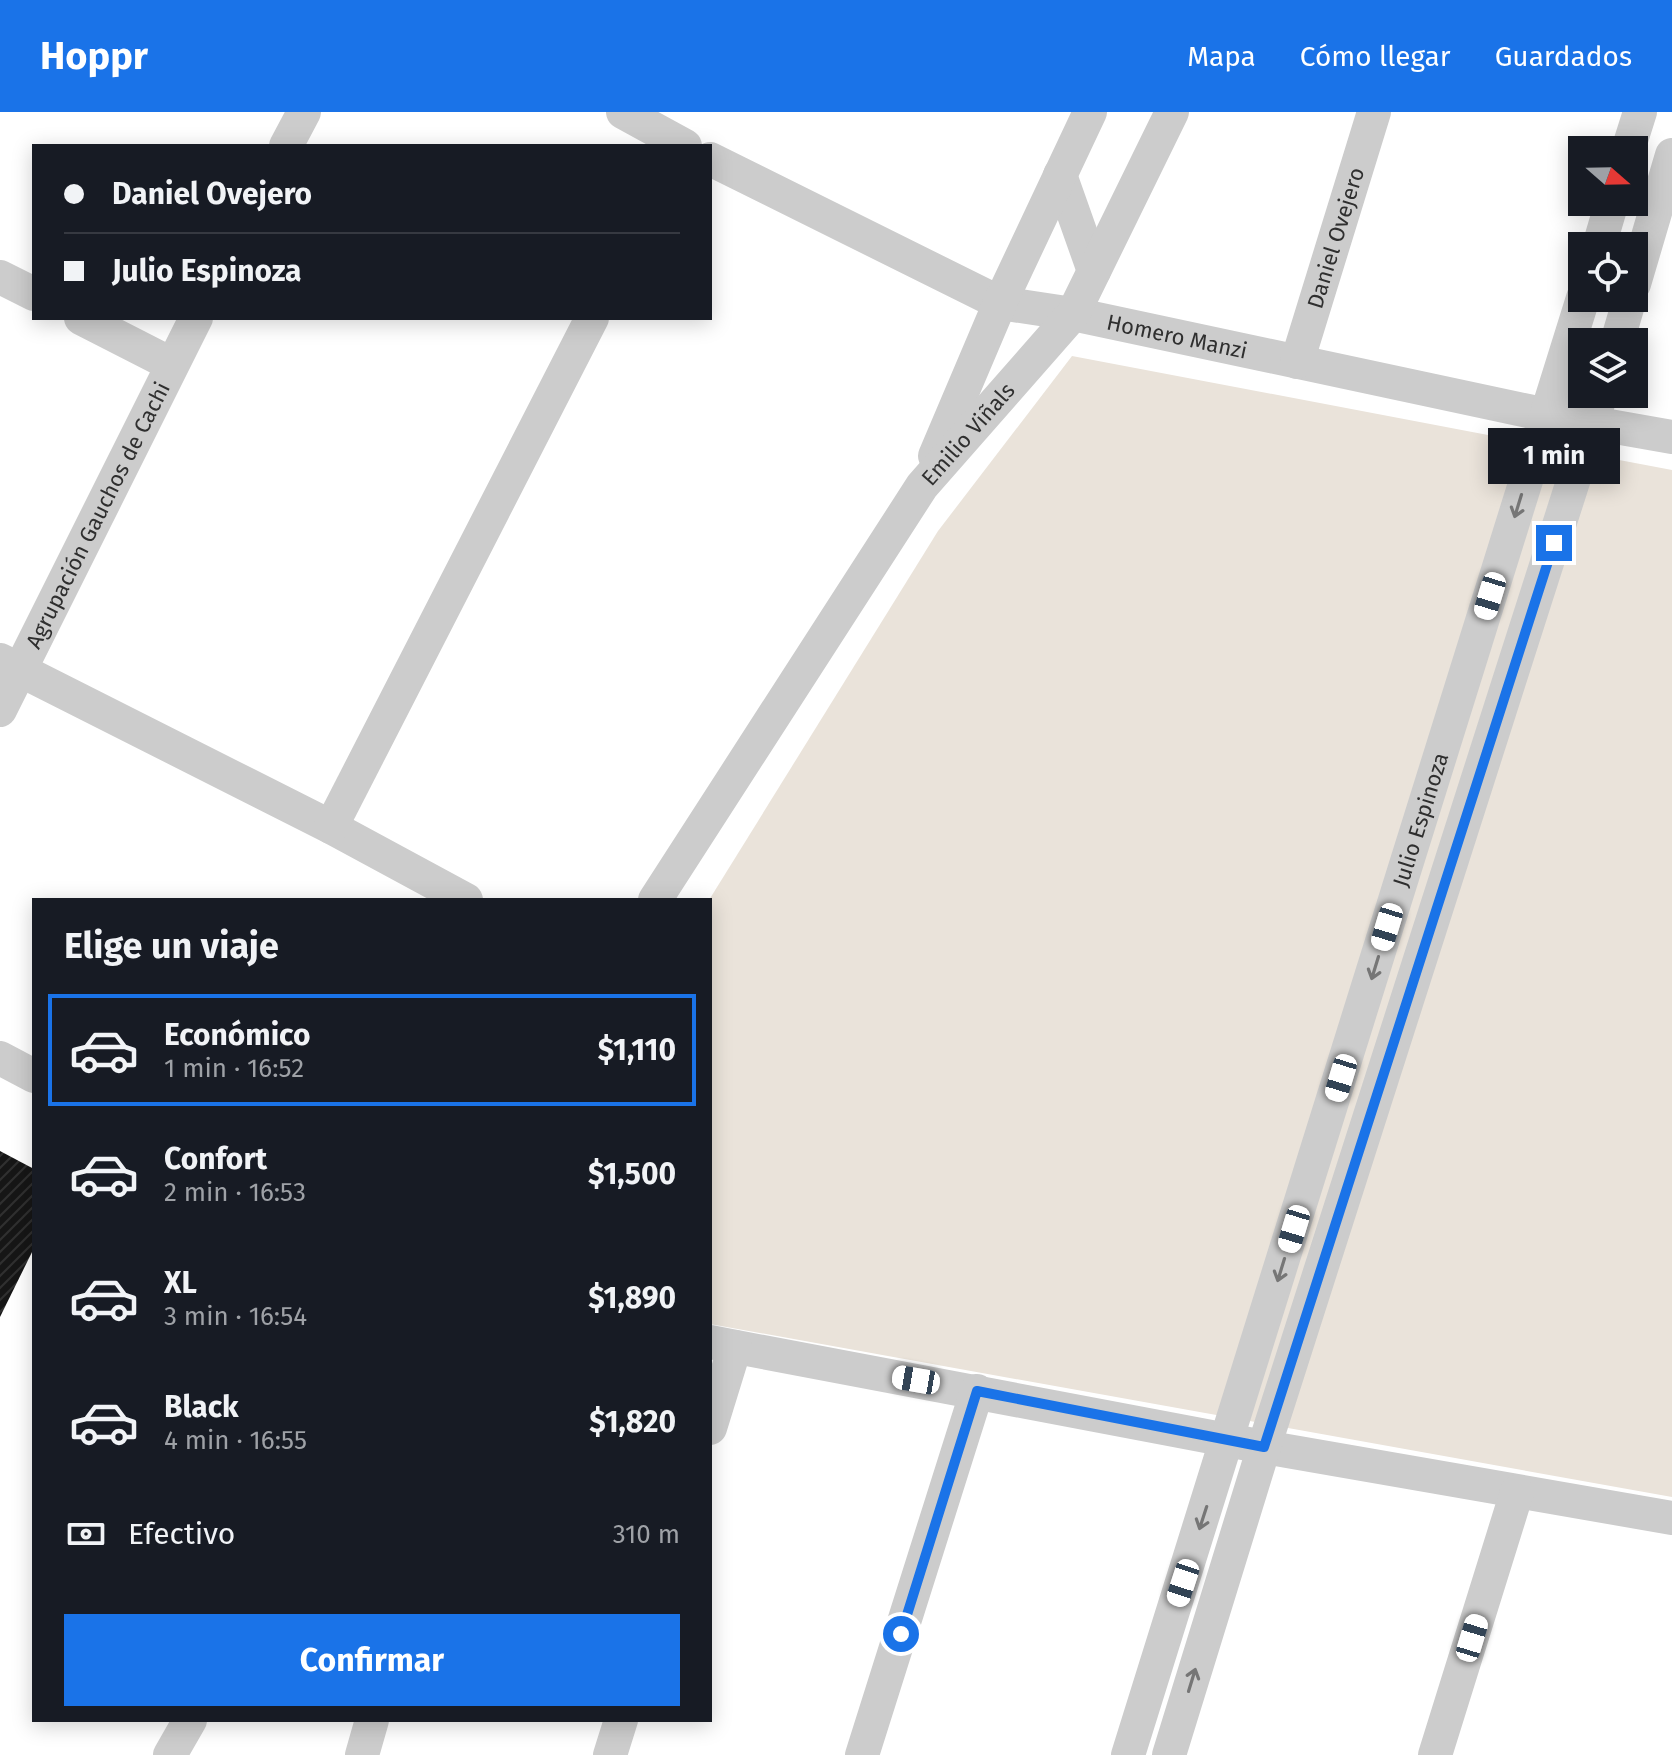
<!DOCTYPE html>
<html lang="es">
<head>
<meta charset="utf-8">
<style>
  body { margin:0; font-family:"Fira Sans",sans-serif; background:#242831; color:#f1f3f6; height:100vh; display:flex; flex-direction:column; font-size:30px; white-space:nowrap }
  * { box-sizing:border-box; margin:0 }
  p { font-size:26px; color:#9ea1a6 }
  .icon { flex:none; width:44px; height:44px; fill:none; stroke:currentColor; stroke-width:2; stroke-linecap:round; stroke-linejoin:round }
  .map { position:relative; flex:1; overflow:hidden }
  .drawer { position:absolute; left:32px; top:786px; width:680px; height:824px; display:flex; flex-direction:column; background:#171b24; border-radius:0px; box-shadow:0 4px 20px #0003 }
  .drawer>* { flex:none }
  .guide { position:absolute; left:32px; top:32px; width:680px; height:176px; border-radius:0px; box-shadow:0 4px 20px #0003; display:grid; align-content:center; height:176px; padding:0 32px; background:#171b24 }
  .needle { width:52px; rotate:110deg }
  .tools { position:absolute; left:1568px; top:24px; display:grid; gap:16px }
  .tools a { display:grid; place-items:center; width:80px; height:80px; border-radius:0px; background:#171b24; box-shadow:0 4px 20px #0003; font-size:40px }
  .end { position:absolute; width:36px; height:36px; margin:-18px; border:10px solid #1a73e8; background:#fff; box-shadow:0 0 0 4px #fff }
  .from { border-radius:50% }
  .bubble { position:absolute; height:56px; border-radius:0px; background:#171b24; box-shadow:0 4px 20px #0003; font-size:26px; font-weight:700; line-height:56px; text-align:center }
  .car { position:absolute; width:24px; height:48px; margin:-24px -12px; border-radius:10px; box-shadow:0 0 6px 2px #0007; background:linear-gradient(#fff 24%,#345 0 40%,#fff 0 76%,#345 0 86%,#fff 0) }
  .guide b { display:flex; align-items:center; gap:28px; height:76px; font-size:30px }
  .guide b+b { border-top:2px solid #363941 }
  .guide i { width:20px; height:20px; background:#f1f3f6 }
  ul { padding:0; list-style:none }
  li { display:flex; align-items:center; gap:24px; height:112px; margin:0 16px 12px; padding:0 16px; border:4px solid transparent; border-radius:0px }
  li div { flex:1 }
  li b { display:block; font-size:30px }
  li em { font-style:normal; font-weight:700 }
  li.current { border-color:#1a73e8 }
  li>.icon { width:72px; height:72px; stroke-width:1.5 }
  h2 { padding:0 32px; font-size:36px; line-height:96px }
  .pay { display:flex; align-items:center; gap:20px; height:88px; padding:0 32px; font-size:30px }
  .pay p { margin-inline-start:auto }
  .action { display:flex; gap:16px; margin-top:auto; padding:16px 32px }
  .action a { flex:1; height:92px; border-radius:0px; background:#1a73e8; color:#fff; font-size:32px; font-weight:700; line-height:92px; text-align:center }
  header { display:flex; align-items:center; gap:48px; box-sizing:border-box; height:112px; padding:0 40px; background:#1a73e8; color:#fff }
  header strong { font-size:38px }
  nav { display:flex; gap:44px; margin-inline-start:auto; font-size:28px }
  .map>svg:first-child { display:block }
</style>
</head>
<body>
<header>
<strong>Hoppr</strong>
<nav><a>Mapa</a><a>Cómo llegar</a><a>Guardados</a></nav>
</header>
<div class="map">
<svg width="1672" height="1643" viewBox="0 0 1672 1643">
  <defs>
    <pattern id="building-hatch" width="6" height="6" patternUnits="userSpaceOnUse" patternTransform="scale(2)"><rect width="6" height="6" fill="#161616"/><path d="M-1 1l2-2M0 6l6-6M5 7l2-2" fill="none" stroke="#303030"/></pattern>
  </defs>
  <rect width="100%" height="100%" fill="#fff"/>
  <!-- grass -->
  <path fill="#eae3da" d="M 1072,244 L 1672,358 L 1672,1385 L 710,1212 L 709,788 L 938,419 Z"/>
  <!-- building -->
  <path fill="url(#building-hatch)" d="M 0,1039 L 34,1057 L 34,1136 L 0,1205 Z"/>
  <g fill="none" stroke-linecap="round" stroke-linejoin="round">
    <!-- minor -->
    <g stroke="#ccc" stroke-width="34">
      <path d="M 623,0 L 685,34"/>
      <path d="M 286,34 L 304,0"/>
      <path d="M 1628,38 L 1640,0"/>
      <path id="s1" d="M 710,47 L 1000,191 L 1073,202 L 1547,303 L 1672,325"/>
      <path d="M 1060,63 L 1094,159"/>
      <path d="M 1599,134 L 1612,90"/>
      <path d="M 0,165 L 34,182"/>
      <path d="M 1634,172 L 1672,43"/>
      <path d="M 81,206 L 171,252"/>
      <path d="M 1617,230 L 1630,186"/>
      <path id="s2" d="M 1297,250 L 1374,0"/>
      <path d="M 935,344 L 1000,191 L 1090,0"/>
      <path d="M 0,548 L 331,715 L 466,788"/>
      <path id="s3" d="M 0,598 L 196,206"/>
      <path d="M 331,715 L 592,206"/>
      <path id="s4" d="M 655,788 L 922,374 L 1073,202 L 1172,0"/>
      <path d="M 0,946 L 34,964"/>
      <path d="M 710,1230 L 1264,1335 L 1672,1406"/>
      <path d="M 710,1316 L 735,1235"/>
      <path d="M 170,1643 L 190,1608"/>
      <path d="M 362,1643 L 372,1608"/>
      <path d="M 610,1643 L 621,1608"/>
      <path d="M 862,1643 L 977,1279"/>
      <path id="s5" d="M 1128,1643 L 1583,186"/>
      <path d="M 1169,1643 L 1264,1335 L 1601,282"/>
      <path d="M 1435,1643 L 1517,1380"/>
    </g>
  </g>
  <!-- one-way arrows -->
  <defs><path id="oneway-shaft" d="M-6 0H5M1.5-3L5.5 0L1.5 3" fill="none" stroke-width="1.6" stroke-linecap="round" stroke-linejoin="round" transform="scale(2)"/></defs>
  <g stroke="#767676">
    <use href="#oneway-shaft" transform="translate(1518 394) rotate(107)"/>
    <use href="#oneway-shaft" transform="translate(1375 856) rotate(107)"/>
    <use href="#oneway-shaft" transform="translate(1281 1158) rotate(107)"/>
    <use href="#oneway-shaft" transform="translate(1203 1406) rotate(108)"/>
    <use href="#oneway-shaft" transform="translate(1192 1568) rotate(-73)"/>
  </g>
  <g fill="none" stroke-linecap="round" stroke-linejoin="round">
    <!-- route -->
    <path stroke="#1a73e8" stroke-width="10" d="M 901,1522 L 977,1279 L 1264,1335 L 1554,431"/>
  </g>
  <g text-anchor="middle" dominant-baseline="central" stroke-width="8" stroke-linejoin="round" paint-order="stroke">
    <!-- street labels -->
    <g font-size="22" fill="#2f2f2f" stroke="#fff">
      <text stroke="none"><textPath href="#s2" startOffset="130">Daniel Ovejero</textPath></text>
      <text stroke="none"><textPath href="#s1" startOffset="504">Homero Manzi</textPath></text>
      <text stroke="none"><textPath href="#s4" startOffset="562">Emilio Viñals</textPath></text>
      <text stroke="none"><textPath href="#s3" startOffset="218">Agrupación Gauchos de Cachi</textPath></text>
      <text stroke="none"><textPath href="#s5" startOffset="980">Julio Espinoza</textPath></text>
    </g>
  </g>
</svg>
<div class="tools">
<a><svg class="needle" viewBox="-14 -14 28 28"><path d="M0-13l5 13h-10z" fill="#e53935"/><path d="M0 13l5-13h-10z" fill="#9ea1a6"/></svg></a>
<a><svg class="icon" aria-label="locate" viewBox="0 0 24 24"><circle cx="12" cy="12" r="6"/><path d="M12 2v4M12 18v4M2 12h4M18 12h4"/></svg></a>
<a><svg class="icon" aria-label="layers" viewBox="0 0 24 24"><path d="M12 4l9 5-9 5-9-5zM3 14l9 5 9-5"/></svg></a>
</div>
<i class="end from" style="left:901px;top:1522px"></i>
<i class="end" style="left:1554px;top:431px"></i>
<div class="bubble" style="left:1488px;top:316px;width:132px">1 min</div>
<i class="car" style="left:1490px;top:484px;rotate:197deg"></i>
<i class="car" style="left:1387px;top:815px;rotate:197deg"></i>
<i class="car" style="left:1341px;top:966px;rotate:197deg"></i>
<i class="car" style="left:1294px;top:1117px;rotate:197deg"></i>
<i class="car" style="left:916px;top:1268px;rotate:280deg"></i>
<i class="car" style="left:1183px;top:1471px;rotate:198deg"></i>
<i class="car" style="left:1472px;top:1526px;rotate:17deg"></i>
<div class="guide">
<b><i class="from"></i>Daniel Ovejero</b>
<b><i></i>Julio Espinoza</b>
</div>
<section class="drawer">
<h2>Elige un viaje</h2>
<ul>
<li class="current"><svg class="icon" aria-label="car" viewBox="0 0 24 24"><path d="M5 17H2v-5l4-1 3-4h7l3 4 3 1v5h-3M9 17h6M6 11h13"/><circle cx="7" cy="17" r="2"/><circle cx="17" cy="17" r="2"/></svg><div><b>Económico</b><p>1 min · 16:52</p></div><em>$1,110</em></li>
<li><svg class="icon" aria-label="car" viewBox="0 0 24 24"><path d="M5 17H2v-5l4-1 3-4h7l3 4 3 1v5h-3M9 17h6M6 11h13"/><circle cx="7" cy="17" r="2"/><circle cx="17" cy="17" r="2"/></svg><div><b>Confort</b><p>2 min · 16:53</p></div><em>$1,500</em></li>
<li><svg class="icon" aria-label="car" viewBox="0 0 24 24"><path d="M5 17H2v-5l4-1 3-4h7l3 4 3 1v5h-3M9 17h6M6 11h13"/><circle cx="7" cy="17" r="2"/><circle cx="17" cy="17" r="2"/></svg><div><b>XL</b><p>3 min · 16:54</p></div><em>$1,890</em></li>
<li><svg class="icon" aria-label="car" viewBox="0 0 24 24"><path d="M5 17H2v-5l4-1 3-4h7l3 4 3 1v5h-3M9 17h6M6 11h13"/><circle cx="7" cy="17" r="2"/><circle cx="17" cy="17" r="2"/></svg><div><b>Black</b><p>4 min · 16:55</p></div><em>$1,820</em></li>
</ul>
<div class="pay"><svg class="icon" aria-label="cash" viewBox="0 0 24 24"><path d="M3 7h18v10H3z"/><circle cx="12" cy="12" r="2"/></svg>Efectivo<p>310 m</p></div>
<div class="action"><a>Confirmar</a></div>
</section>
</div>
</body>
</html>
